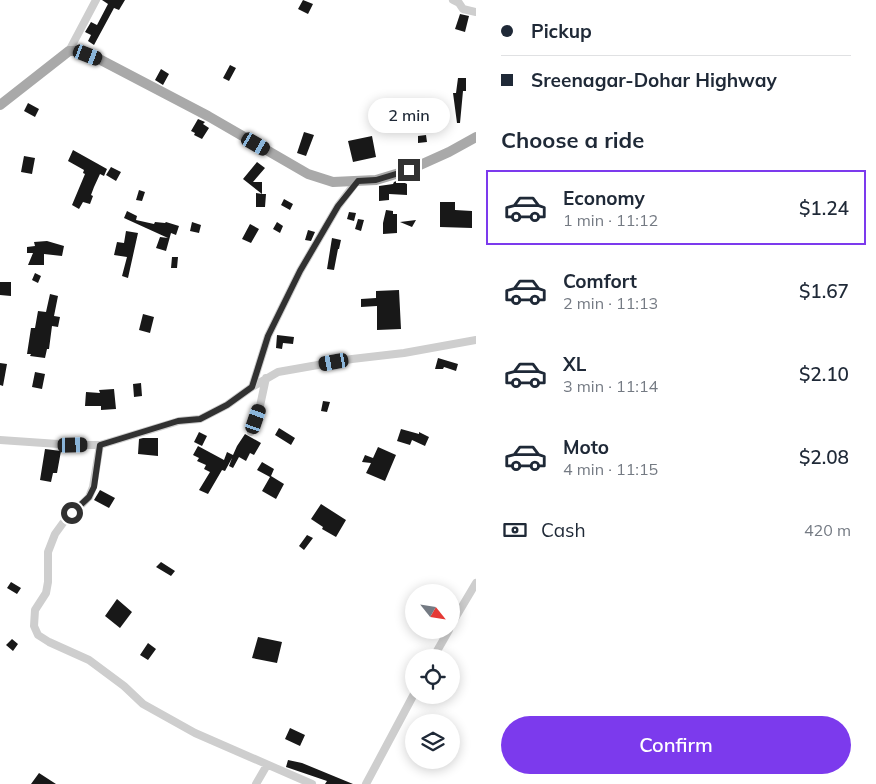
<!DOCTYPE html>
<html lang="en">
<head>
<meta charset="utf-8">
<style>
  body { margin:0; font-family:Mulish,sans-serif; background:#f6f6f7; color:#1f2937; height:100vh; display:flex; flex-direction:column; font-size:19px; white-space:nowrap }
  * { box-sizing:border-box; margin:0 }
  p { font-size:16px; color:#747a83 }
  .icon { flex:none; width:28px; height:28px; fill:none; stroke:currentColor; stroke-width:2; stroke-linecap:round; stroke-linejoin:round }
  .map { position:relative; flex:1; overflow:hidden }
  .details { display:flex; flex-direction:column; background:#fff; width:400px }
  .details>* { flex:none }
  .banner { display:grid; align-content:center; height:110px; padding:0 25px; background:#fff }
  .needle { width:32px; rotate:120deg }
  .controls { position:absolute; left:405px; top:584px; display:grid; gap:10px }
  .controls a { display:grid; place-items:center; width:55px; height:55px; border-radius:50%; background:#fff; box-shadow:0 2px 12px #0003; font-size:25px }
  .end { position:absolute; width:22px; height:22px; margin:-11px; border:6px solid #313131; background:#fff; box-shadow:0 0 0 2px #fff }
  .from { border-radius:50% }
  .bubble { position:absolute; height:35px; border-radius:18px; background:#fff; box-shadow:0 2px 12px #0003; font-size:16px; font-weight:600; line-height:35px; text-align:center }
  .car { position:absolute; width:15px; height:30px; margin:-15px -8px; border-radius:6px; box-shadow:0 0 4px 1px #0007; background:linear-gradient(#222 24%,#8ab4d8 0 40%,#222 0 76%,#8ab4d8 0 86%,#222 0) }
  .banner b { display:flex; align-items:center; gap:18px; height:48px; font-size:19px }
  .banner b+b { border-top:1px solid #e0e1e3 }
  .banner i { width:12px; height:12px; background:#1f2937 }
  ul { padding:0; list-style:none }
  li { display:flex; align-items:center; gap:15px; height:75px; margin:0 10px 8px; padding:0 15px; border:2px solid transparent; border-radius:0px }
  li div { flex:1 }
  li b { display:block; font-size:19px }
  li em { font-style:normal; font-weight:600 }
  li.current { border-color:#7c3aed }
  li>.icon { width:45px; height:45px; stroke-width:1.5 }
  h2 { padding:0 25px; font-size:22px; line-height:60px }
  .pay { display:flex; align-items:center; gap:12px; height:55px; padding:0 25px; font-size:19px }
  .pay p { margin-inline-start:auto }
  .action { display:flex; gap:10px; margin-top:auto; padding:10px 25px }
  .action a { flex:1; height:58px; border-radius:30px; background:#7c3aed; color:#fff; font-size:20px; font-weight:600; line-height:58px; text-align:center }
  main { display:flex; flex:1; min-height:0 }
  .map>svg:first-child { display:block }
</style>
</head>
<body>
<main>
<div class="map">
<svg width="476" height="784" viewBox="0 0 476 784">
  <rect width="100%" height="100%" fill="#fff"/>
  <!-- building -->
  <path fill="#181818" d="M 102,0 L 125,0 L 119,10 L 114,8 L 94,45 L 88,41 L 91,35 L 85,32 L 91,22 L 97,25 L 108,4 Z
    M 303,0 L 313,4 L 308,14 L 298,9 Z
    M 460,14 L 469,16 L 465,32 L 455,29 Z
    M 230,65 L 236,68 L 229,81 L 223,78 Z
    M 161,69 L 169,74 L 163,85 L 155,80 Z
    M 458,78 L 466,78 L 466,91 L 463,91 L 460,123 L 457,123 L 453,93 L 456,93 Z
    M 28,103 L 39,109 L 35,117 L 24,111 Z
    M 198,119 L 205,122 L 203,124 L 209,128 L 202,139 L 194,135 L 195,133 L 191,131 Z
    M 304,132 L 314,135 L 306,156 L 297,153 Z
    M 426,135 L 427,142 L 418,143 L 418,136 Z
    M 372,136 L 376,157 L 353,162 L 348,141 Z
    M 73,150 L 107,169 L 104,176 L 100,174 L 94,187 L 91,195 L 93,196 L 90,204 L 83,202 L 79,209 L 72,205 L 85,174 L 83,173 L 84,170 L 68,161 Z
    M 24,156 L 35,158 L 32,174 L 21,172 Z
    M 257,162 L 265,168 L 253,182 L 262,182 L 262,194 L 266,194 L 265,207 L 256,207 L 256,193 L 262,194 L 243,179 Z
    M 111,167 L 121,172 L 116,181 L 106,175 Z
    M 399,180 L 407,184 L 407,195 L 389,194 L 389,200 L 379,201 L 379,186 L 393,184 L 394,182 Z
    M 139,190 L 145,192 L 142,201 L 136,200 Z
    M 284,199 L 293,204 L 290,210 L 281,205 Z
    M 440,202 L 455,202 L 455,210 L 472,211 L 472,228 L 440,227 Z
    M 386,210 L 393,211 L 393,214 L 397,214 L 397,233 L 383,234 L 383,223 Z
    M 127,211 L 137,216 L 136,220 L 154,224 L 155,222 L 165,223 L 166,222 L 179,226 L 176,235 L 171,233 L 166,251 L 156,248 L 160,237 L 168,238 L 124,218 Z
    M 349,212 L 356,213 L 354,221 L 347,219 Z
    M 358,219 L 364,220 L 361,231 L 355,229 Z
    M 416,220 L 412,227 L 400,222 Z
    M 192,222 L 201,225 L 199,233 L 190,231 Z
    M 277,222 L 283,226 L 280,233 L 273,229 Z
    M 250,224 L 259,229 L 251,243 L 242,239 Z
    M 308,230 L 315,232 L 311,241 L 305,240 Z
    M 126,231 L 138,233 L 128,278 L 122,276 L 127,257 L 114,255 L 117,242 L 124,243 Z
    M 332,238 L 341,240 L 339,249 L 338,249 L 334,270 L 327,269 Z
    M 47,241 L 64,246 L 62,256 L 44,254 L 44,265 L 28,265 L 33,253 L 27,253 L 27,247 L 35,246 L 34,242 Z
    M 172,257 L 178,257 L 177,268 L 171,268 Z
    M 35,273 L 41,276 L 38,283 L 32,280 Z
    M 0,282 L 11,282 L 11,296 L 0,295 Z
    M 399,290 L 401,329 L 377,330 L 377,306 L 361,307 L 361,299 L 376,298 L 376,291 Z
    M 50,294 L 58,296 L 54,316 L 60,317 L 58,327 L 52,326 L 49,349 L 47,349 L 45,358 L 30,356 L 31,354 L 27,354 L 31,328 L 35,328 L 38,311 L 46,312 Z
    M 143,314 L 154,317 L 150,333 L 139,330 Z
    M 277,335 L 294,337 L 293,344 L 283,343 L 282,349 L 276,348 Z
    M 438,358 L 458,364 L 456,371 L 444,367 L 443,369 L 435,369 Z
    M 0,363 L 7,364 L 3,386 L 0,385 Z
    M 35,372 L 45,374 L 42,389 L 32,387 Z
    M 141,383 L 142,396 L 134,397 L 133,384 Z
    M 114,389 L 116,409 L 101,410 L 101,406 L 85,406 L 86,392 L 100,393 L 99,390 Z
    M 323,401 L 330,402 L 327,412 L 321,411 Z
    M 279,428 L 295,438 L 291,445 L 275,435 Z
    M 401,429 L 419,434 L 419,432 L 429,437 L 425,446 L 412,440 L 410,445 L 397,441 Z
    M 199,432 L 207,436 L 202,446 L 194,442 Z
    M 245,434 L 261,443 L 254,455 L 250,453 L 246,461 L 239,457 L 233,468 L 229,466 L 232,458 L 225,471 L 222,470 L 208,494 L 199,490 L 210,472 L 204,469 L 206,465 L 197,461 L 199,458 L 193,455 L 198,446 L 224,460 L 227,452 L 233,455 L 237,446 Z
    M 143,438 L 158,438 L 158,456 L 138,454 L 139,439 Z
    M 378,447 L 396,455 L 385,481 L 366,473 L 371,463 L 362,462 L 365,455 L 373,458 Z
    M 45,449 L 61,451 L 57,473 L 53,473 L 51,482 L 40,480 Z
    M 262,462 L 274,469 L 271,476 L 284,484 L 276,499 L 262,491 L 270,477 L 257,470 Z
    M 100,490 L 115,498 L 109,508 L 94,500 Z
    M 321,504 L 346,520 L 336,537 L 322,529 L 323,527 L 311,519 Z
    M 307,535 L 313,538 L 304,550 L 299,546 Z
    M 161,562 L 175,571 L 171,576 L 156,567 Z
    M 11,582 L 21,588 L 17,594 L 7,588 Z
    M 117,599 L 132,612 L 120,628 L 105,616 Z
    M 258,637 L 282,642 L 277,663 L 252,658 Z
    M 12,639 L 18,644 L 13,651 L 6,645 Z
    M 148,643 L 156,649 L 148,660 L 140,655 Z
    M 290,728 L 305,735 L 300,746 L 285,739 Z
    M 288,760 L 302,763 L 353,784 L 325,784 L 327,781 L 286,767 Z
    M 39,773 L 56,784 L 31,784 Z"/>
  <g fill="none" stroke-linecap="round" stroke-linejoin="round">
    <!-- minor -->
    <path stroke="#cecece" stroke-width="8" d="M 453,0 L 459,3 L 463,9 L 476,12
      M 69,51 L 96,0
      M 252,387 L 268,336 L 300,271 L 338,206 L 357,181
      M 251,432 L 260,406 L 266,378
      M 0,440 L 73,445 L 100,445 L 179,421 L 200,419 L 227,405 L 252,387 L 278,372 L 352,359 L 404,353 L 476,340
      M 100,445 L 93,487 L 89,497 L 63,523 L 55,534 L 48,552 L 48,582 L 46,593 L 35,610 L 34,626 L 38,635 L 49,642 L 89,660 L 124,686 L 143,704 L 195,733 L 312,784
      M 451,625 L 476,583
      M 433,658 L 449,630
      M 256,784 L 267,765
      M 366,784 L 414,694"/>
    <!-- major -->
    <path stroke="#a9a9a9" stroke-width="10" d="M 0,105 L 69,51 L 77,51 L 99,59 L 208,116 L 308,174 L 333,182 L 376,180 L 409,170 L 449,152 L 476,137"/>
  </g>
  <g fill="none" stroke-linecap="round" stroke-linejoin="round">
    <!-- route -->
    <path stroke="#313131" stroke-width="6" d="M 72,513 L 89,497 L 94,487 L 100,445 L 178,421 L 200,419 L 227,405 L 252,387 L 268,336 L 300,271 L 338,206 L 358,181 L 376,180 L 409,170"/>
  </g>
</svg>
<div class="controls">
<a><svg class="needle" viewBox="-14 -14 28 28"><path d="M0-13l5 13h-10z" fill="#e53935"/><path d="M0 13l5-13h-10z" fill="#747a83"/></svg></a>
<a><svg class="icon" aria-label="locate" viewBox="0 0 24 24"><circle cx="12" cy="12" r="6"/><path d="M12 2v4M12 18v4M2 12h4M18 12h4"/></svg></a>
<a><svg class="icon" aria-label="layers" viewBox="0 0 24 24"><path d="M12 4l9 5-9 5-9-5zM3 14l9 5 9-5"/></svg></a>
</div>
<i class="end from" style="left:72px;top:513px"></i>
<i class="end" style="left:409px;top:170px"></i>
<div class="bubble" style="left:368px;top:98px;width:82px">2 min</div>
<i class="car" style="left:88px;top:55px;rotate:111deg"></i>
<i class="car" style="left:256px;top:144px;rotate:120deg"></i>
<i class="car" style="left:334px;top:362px;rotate:260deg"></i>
<i class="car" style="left:256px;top:419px;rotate:19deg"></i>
<i class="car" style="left:73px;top:445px;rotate:89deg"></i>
</div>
<section class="details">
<div class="banner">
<b><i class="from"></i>Pickup</b>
<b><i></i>Sreenagar-Dohar Highway</b>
</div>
<h2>Choose a ride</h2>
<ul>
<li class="current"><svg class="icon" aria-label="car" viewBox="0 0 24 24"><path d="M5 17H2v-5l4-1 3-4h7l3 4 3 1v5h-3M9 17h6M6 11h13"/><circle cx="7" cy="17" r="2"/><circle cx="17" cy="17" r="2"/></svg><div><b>Economy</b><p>1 min · 11:12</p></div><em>$1.24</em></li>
<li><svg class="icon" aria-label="car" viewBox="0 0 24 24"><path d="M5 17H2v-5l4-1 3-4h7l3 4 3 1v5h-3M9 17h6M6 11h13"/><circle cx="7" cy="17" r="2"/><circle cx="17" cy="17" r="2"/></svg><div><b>Comfort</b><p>2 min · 11:13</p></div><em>$1.67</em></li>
<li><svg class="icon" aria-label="car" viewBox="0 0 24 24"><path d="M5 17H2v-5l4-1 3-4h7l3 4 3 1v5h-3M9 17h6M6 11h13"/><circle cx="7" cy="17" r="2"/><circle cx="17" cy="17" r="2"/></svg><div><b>XL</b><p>3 min · 11:14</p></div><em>$2.10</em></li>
<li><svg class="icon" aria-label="car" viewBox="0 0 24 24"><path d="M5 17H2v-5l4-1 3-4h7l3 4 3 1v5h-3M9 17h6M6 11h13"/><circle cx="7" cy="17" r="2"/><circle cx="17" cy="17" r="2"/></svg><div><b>Moto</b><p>4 min · 11:15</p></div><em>$2.08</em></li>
</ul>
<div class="pay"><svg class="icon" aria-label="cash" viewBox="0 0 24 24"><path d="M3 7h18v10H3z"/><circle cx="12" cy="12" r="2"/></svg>Cash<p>420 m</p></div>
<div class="action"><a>Confirm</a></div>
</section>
</main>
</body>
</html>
